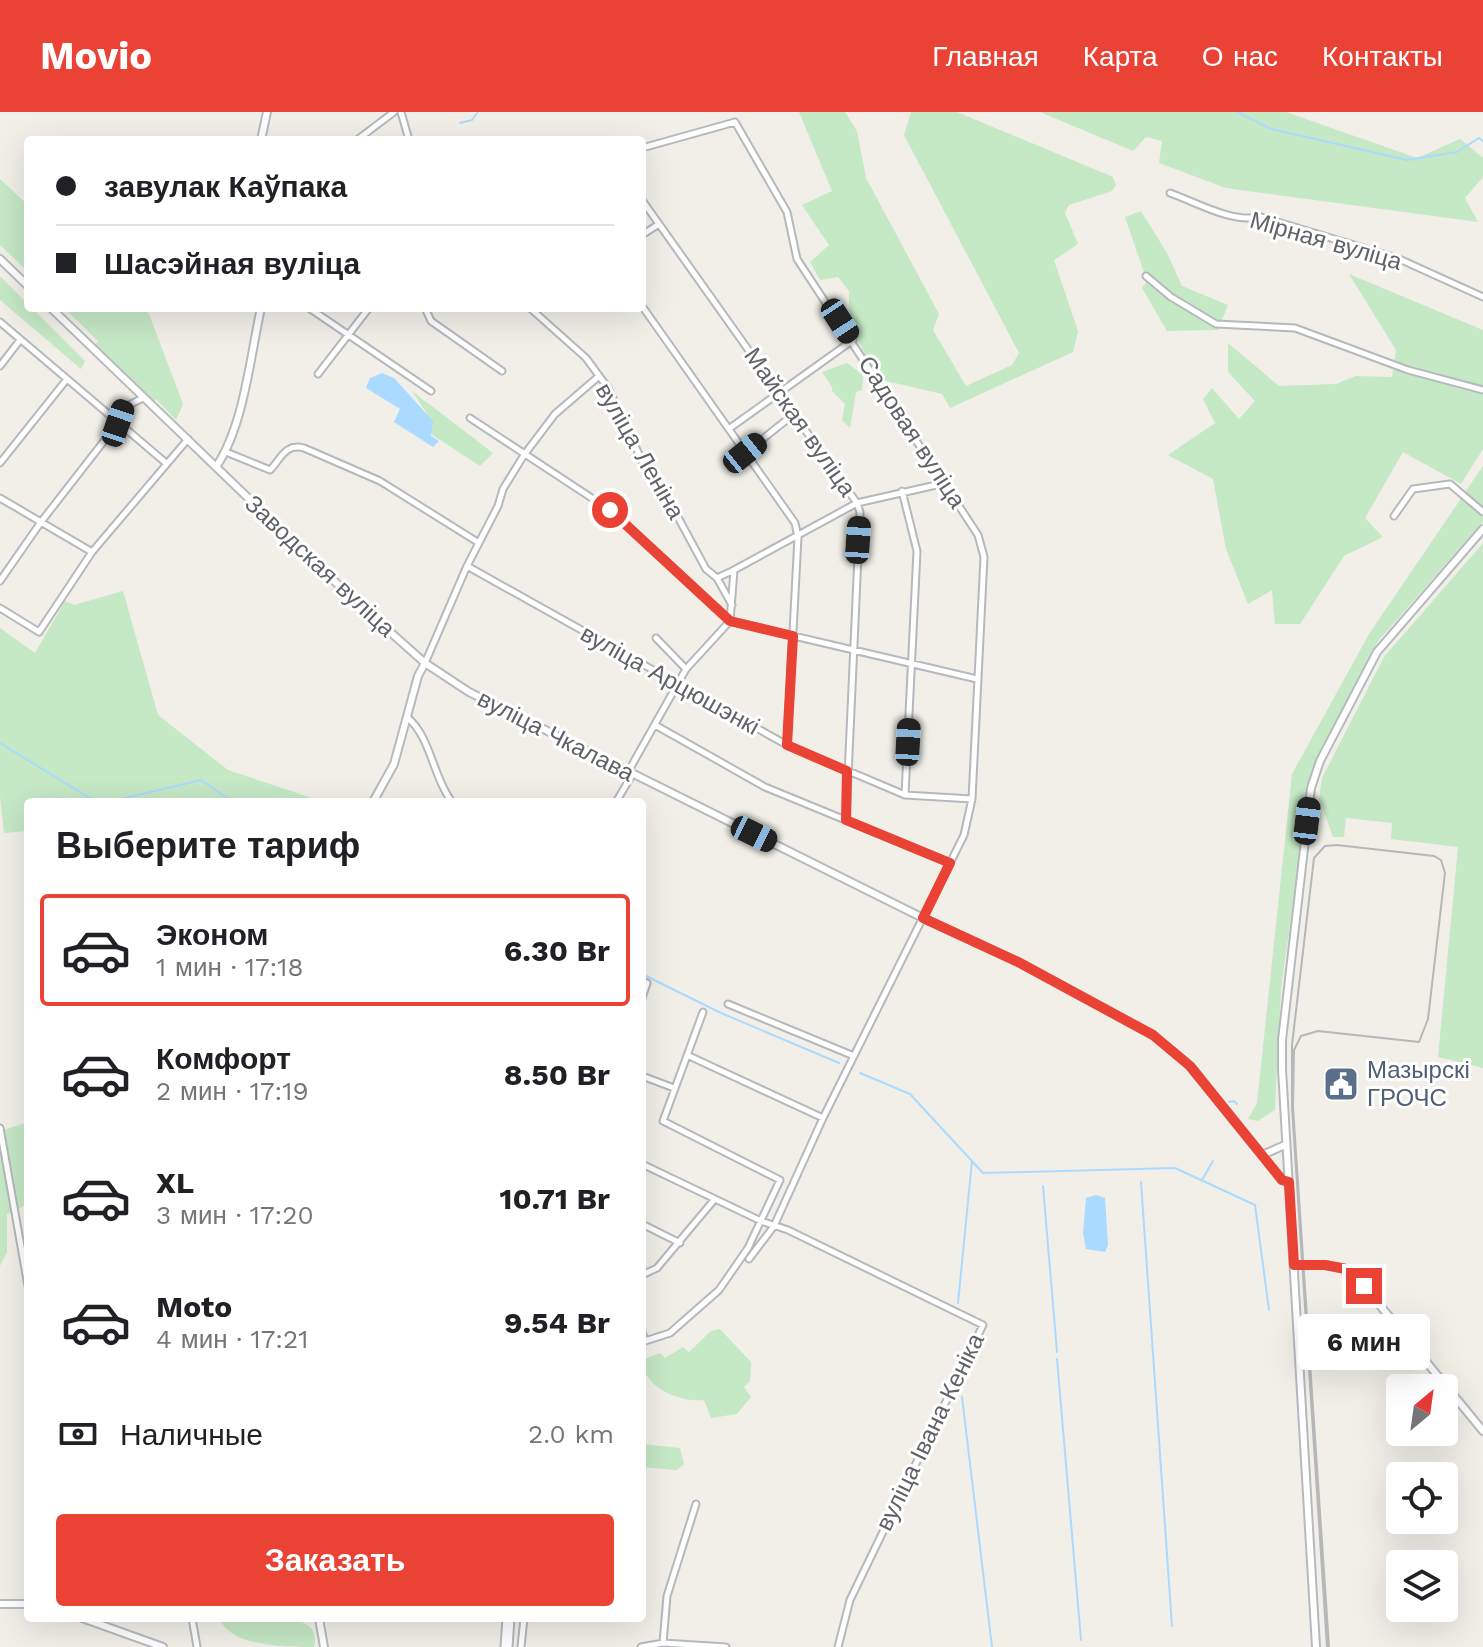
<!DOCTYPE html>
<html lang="ru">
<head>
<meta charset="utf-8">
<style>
  body { margin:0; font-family:"Work Sans",sans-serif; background:#f6f6f6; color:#202124; height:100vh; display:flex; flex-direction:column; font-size:30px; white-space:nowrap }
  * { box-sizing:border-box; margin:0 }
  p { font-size:26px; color:#757577 }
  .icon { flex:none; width:44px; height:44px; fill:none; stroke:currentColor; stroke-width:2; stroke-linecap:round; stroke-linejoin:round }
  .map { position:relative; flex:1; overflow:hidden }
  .drawer { position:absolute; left:24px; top:686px; width:622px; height:824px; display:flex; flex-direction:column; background:#fff; border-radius:8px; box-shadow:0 8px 32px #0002 }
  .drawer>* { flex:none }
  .top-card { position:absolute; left:24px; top:24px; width:622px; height:176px; border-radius:8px; box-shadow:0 8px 32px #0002; display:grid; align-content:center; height:176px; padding:0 32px; background:#fff }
  .needle { width:52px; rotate:29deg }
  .tools { position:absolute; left:1386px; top:1262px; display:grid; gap:16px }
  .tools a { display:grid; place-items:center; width:72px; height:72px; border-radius:8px; background:#fff; box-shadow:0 8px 32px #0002; font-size:40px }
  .end { position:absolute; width:36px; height:36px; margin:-18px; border:10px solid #ea4335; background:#fff; box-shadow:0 0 0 4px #fff }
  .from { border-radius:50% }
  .bubble { position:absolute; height:56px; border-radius:8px; background:#fff; box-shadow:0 8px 32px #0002; font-size:26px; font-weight:700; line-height:56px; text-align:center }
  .car { position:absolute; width:24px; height:48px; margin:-24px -12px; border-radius:10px; box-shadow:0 0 6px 2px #0007; background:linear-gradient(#222 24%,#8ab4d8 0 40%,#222 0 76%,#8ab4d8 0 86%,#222 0) }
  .top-card b { display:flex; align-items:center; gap:28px; height:76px; font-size:30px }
  .top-card b+b { border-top:2px solid #e0e0e0 }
  .top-card i { width:20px; height:20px; background:#202124 }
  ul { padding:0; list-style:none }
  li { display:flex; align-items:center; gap:24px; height:112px; margin:0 16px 12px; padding:0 16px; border:4px solid transparent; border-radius:8px }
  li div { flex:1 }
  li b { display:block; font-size:30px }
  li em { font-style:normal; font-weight:700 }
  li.current { border-color:#ea4335 }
  li>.icon { width:72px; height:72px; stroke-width:1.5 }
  h2 { padding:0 32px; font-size:36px; line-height:96px }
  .pay { display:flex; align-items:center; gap:20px; height:88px; padding:0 32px; font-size:30px }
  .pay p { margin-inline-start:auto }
  .cta { display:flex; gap:16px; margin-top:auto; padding:16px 32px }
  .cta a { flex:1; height:92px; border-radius:8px; background:#ea4335; color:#fff; font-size:32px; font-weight:700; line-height:92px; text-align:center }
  header { display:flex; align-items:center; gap:48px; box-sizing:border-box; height:112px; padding:0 40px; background:#ea4335; color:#fff }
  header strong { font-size:38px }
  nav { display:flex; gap:44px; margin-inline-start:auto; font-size:28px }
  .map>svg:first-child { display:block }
</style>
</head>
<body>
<header>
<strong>Movio</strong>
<nav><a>Главная</a><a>Карта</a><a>О нас</a><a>Контакты</a></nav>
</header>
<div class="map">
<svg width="1483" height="1535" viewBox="0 0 1483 1535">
  <rect width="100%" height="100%" fill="#f1efe8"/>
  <!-- green -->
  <path fill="#c5e8c5" d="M 799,0 L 845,0 L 857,19 L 866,66 L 939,202 L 933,218 L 966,274 L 1012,253 L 1019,241 L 904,23 L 911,0 L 957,0 L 1113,65 L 1116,73 L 1112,79 L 1069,93 L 1065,101 L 1078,132 L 1054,148 L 1078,219 L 1073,240 L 950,296 L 942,282 L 882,268 C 862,240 847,214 849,179 L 838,165 L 820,168 L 810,150 L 829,133 L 802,93 L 832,79 Z
    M 1040,0 L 1286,0 L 1417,46 L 1460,27 L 1483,46 L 1483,65 L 1465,86 L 1478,110 L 1226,76 L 1159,51 L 1162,29 L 1146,25 L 1133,39 Z
    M 0,67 L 28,93 L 28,160 L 0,133 Z
    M 1141,99 L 1167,141 L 1182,174 L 1228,193 L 1218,218 L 1167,219 L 1142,176 L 1147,169 L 1125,105 Z
    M 1349,162 L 1483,218 L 1483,337 L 1461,372 L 1403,340 L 1365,406 L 1383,425 L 1344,444 L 1300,512 L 1275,512 L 1272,478 L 1248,492 L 1226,437 L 1213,367 L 1168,343 L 1215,311 L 1203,287 L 1212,276 L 1239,307 L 1255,289 L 1228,260 L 1228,231 L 1279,274 L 1336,272 L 1356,264 L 1392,265 L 1396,238 Z
    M 0,164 L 28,192 L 28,196 L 32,196 L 85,249 L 81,257 L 0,188 Z
    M 64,196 L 142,196 L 149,202 L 183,292 L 176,308 L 156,287 L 153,290 L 95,233 L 98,229 Z
    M 847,251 L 863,263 L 862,278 L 856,280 L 850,316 L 842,308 L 845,292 L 832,279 L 832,275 L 822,260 Z
    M 412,279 L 493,341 L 480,354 L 431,322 L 432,309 Z
    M 1483,354 L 1483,410 L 1378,529 L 1313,654 L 1281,876 L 1275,998 L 1258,1009 L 1248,1007 L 1257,991 L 1292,662 L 1369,522 Z
    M 1483,431 L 1483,956 L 1438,945 L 1458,735 L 1391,727 L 1392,711 L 1346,706 L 1344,725 L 1333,725 L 1319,687 L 1322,666 L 1384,545 Z
    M 123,479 L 158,603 L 228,658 L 324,690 L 28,690 L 28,719 L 4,721 L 0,685 L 0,516 L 35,541 L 65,489 L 74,493 Z
    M 28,1010 L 28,1092 L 7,1102 L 7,1140 L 0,1154 L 0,1019 Z
    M 720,1217 L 751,1250 L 750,1269 L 744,1275 L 751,1285 L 737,1302 L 711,1306 L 704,1288 C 681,1291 642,1275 642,1248 L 660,1241 L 665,1246 L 683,1235 L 689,1240 L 711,1219 Z
    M 642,1332 L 680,1336 L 684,1352 L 677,1358 L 642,1355 Z
    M 219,1506 C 244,1506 325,1494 314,1535 C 284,1535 231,1535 219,1506 Z"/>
  <!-- water -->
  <path fill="#aadaff" d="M 382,261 L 394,266 L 433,309 L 431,324 L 439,329 L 433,335 L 394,310 L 400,297 L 366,276 L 370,266 Z
    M 1096,1083 L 1105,1086 L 1108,1133 L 1105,1140 L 1086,1137 L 1083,1121 L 1086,1086 Z"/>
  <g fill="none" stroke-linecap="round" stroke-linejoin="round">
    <!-- stream -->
    <path stroke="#aadaff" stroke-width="2" d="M 1237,0 L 1271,17 L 1407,48 L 1457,40 L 1479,26 L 1483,29
      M 460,11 L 472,8 L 478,0
      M 0,631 L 96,690
      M 109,690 L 201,668 L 233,690
      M 642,862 L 721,901 L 839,951
      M 860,961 L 910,982 L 983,1061 L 1175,1056 L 1255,1093 L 1269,1198
      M 1229,990 L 1234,989 L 1237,992
      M 1202,1068 L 1213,1049
      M 1141,1070 L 1172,1514
      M 1043,1074 L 1057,1240
      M 958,1191 L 972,1049
      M 1057,1247 L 1081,1528
      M 962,1285 L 992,1535"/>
    <defs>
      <path id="street" d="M 401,0 L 409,28
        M 357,28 L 394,0
        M 642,36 L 735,10 L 787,100 L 797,147 L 978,423 L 984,445 L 972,687 L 964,723 L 823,1006 L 774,1114 L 749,1147
        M 1170,81 C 1198,91 1231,111 1261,105 L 1397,146 L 1483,185
        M 642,88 L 857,391 L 860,400 L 846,708
        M 642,123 L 659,112
        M 1146,164 L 1171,185 L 1216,212 L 1295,216 L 1408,258 L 1483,278
        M 642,194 L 795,411 L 798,425 L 787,633
        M 309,196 L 431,279
        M 425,196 L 431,209 L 502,259
        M 530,196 L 586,246 L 608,276 L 643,351 L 661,374 L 706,457 L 717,466 L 732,493
        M 0,210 L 166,351
        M 0,254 L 20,228
        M 318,262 L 369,196
        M 470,306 L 610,398 L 730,509 L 686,557 L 628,660
        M 730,316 L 853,228
        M 226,340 L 270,358 C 281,347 285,331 304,336 L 380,369 L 479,431
        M 745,341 L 794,302
        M 0,351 L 67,267
        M 945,371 L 857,391 L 734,458 L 730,509 L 977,567
        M 902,379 L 917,439 L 905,683
        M 0,386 L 92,440
        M 1394,404 L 1413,377 L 1450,372 L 1483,400
        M 467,454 L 787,633 L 905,683 L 972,687
        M 717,466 L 734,458
        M 0,469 L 41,410 L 118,311 L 123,296 L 143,286
        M 0,496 L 39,520 L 92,440 L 188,327
        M 656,526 L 686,557
        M 425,551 L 467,454 L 498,394 L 503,377 L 524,343 L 555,302 L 598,265
        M 408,606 C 431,626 433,665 452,690
        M 655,613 L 765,675 L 950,751
        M 616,690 L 632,663
        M 642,869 L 647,871 L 642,886
        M 728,892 L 854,944
        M 687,943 L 823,1006
        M 642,964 L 674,976
        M 0,1016 L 28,1174
        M 642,1052 L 761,1109 L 788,1118 L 983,1213 L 850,1488 L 838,1535
        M 642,1112 L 680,1131
        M 642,1163 L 657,1156 L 714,1088
        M 642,1220 L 645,1229
        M 642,1230 L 670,1221 L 719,1178 L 748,1136 L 780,1068 L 663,1009 L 703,900
        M 192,1506 L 197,1535
        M 663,1531 L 726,1535
        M 504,1535 L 506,1506
        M 509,1535 L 511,1506
        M 521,1535 L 524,1506
        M 641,1535 L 663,1531 L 667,1484 L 696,1392"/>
      <path id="secondary" d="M 261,28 L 267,0
        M 0,147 L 28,174
        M 51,196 L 353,487 L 425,551 L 469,580 L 923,806 L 1018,850 L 1153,923 L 1190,954 L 1282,1068 L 1289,1070
        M 216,355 C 244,314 250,245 261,196
        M 373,690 L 394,652 L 418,564 L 425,551
        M 1262,1043 L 1285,1033
        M 1294,1153 L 1325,1153 L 1351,1158 L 1483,1319
        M 0,1492 L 28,1492
        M 82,1506 L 163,1535
        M 319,1506 L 324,1535
        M 1316,1535 L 1282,957 L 1282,928 L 1311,676 L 1320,649 L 1377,540 L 1483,417"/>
    </defs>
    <!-- street casing -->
    <use href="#street" stroke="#b5b8bc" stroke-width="9"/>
    <!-- secondary casing -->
    <use href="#secondary" stroke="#b6babf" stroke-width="10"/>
    <!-- street -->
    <use href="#street" stroke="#fff" stroke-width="5"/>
    <!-- secondary -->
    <use href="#secondary" stroke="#fff" stroke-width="6"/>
    <!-- tram -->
    <path stroke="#b6b7b8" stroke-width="2" d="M 1327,1535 L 1292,995 L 1292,933 L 1314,746 L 1325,734 L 1337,733 L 1434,744 L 1441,748 L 1445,761 L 1428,907 L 1419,930 L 1318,919 L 1301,924 L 1294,938 L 1293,996 L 1329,1535"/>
  </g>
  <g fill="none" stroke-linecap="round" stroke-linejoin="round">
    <!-- route -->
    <path stroke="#ea4335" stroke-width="10" d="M 610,398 L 730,509 L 793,524 L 787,633 L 847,659 L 846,708 L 950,751 L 923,806 L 1018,850 L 1153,923 L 1190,954 L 1282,1068 L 1289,1070 L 1294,1153 L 1325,1153 L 1351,1158 L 1364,1174"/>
  </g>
  <!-- icons -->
  <defs>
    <symbol id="civic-square" viewBox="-11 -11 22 22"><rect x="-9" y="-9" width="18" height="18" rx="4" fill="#5c6f8a" stroke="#fff"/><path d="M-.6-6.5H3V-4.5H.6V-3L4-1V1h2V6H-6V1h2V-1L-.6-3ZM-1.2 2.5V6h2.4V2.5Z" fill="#fff"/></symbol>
  </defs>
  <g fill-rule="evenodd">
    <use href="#civic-square" x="1321" y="952" width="40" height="40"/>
  </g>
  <g text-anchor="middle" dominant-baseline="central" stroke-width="6" stroke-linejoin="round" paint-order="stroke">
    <!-- street labels -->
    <g font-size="24" fill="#5f6368" stroke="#fff">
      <text transform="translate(1326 129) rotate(16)">Мірная вуліца</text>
      <text transform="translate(800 310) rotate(55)">Майская вуліца</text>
      <text transform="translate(912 320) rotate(57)">Садовая вуліца</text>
      <text transform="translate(640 339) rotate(60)">вуліца Леніна</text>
      <text transform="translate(320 454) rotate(43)">Заводская вуліца</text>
      <text transform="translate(670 568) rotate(29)">вуліца Арцюшэнкі</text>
      <text transform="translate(556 624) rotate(27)">вуліца Чкалава</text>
      <text transform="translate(930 1320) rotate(-64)">вуліца Івана Кеніка</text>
    </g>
    <!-- service labels -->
    <g font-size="24" fill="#4e5e75" stroke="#fff" text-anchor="start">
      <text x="1367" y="958">Мазырскі<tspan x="1367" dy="28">ГРОЧС</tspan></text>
    </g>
  </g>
</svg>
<div class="tools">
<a><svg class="needle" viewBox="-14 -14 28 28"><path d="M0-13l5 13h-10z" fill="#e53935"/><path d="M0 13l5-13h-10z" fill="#757577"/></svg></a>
<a><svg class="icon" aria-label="locate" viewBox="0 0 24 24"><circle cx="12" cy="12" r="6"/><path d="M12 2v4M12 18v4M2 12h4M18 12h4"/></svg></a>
<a><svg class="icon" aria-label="layers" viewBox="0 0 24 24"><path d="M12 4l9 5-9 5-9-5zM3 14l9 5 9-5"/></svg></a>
</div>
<i class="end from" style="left:610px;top:398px"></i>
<i class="end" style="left:1364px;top:1174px"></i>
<div class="bubble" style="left:1298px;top:1202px;width:132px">6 мин</div>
<i class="car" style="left:840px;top:209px;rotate:147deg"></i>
<i class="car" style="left:118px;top:311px;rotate:19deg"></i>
<i class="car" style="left:745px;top:341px;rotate:51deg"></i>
<i class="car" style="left:858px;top:428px;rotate:4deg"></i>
<i class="car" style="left:908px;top:630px;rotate:3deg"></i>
<i class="car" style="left:1307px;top:709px;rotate:7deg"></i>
<i class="car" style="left:754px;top:722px;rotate:116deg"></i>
<div class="top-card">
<b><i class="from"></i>завулак Каўпака</b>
<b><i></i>Шасэйная вуліца</b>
</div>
<section class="drawer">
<h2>Выберите тариф</h2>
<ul>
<li class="current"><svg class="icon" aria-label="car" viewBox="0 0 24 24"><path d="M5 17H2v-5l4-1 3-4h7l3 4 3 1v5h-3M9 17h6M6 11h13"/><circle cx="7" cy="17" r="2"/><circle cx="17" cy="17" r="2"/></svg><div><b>Эконом</b><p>1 мин · 17:18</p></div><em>6.30 Br</em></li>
<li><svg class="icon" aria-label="car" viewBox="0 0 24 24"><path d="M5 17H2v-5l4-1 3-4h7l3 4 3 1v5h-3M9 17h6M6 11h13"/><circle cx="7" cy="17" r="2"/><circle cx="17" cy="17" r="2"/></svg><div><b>Комфорт</b><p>2 мин · 17:19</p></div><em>8.50 Br</em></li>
<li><svg class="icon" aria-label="car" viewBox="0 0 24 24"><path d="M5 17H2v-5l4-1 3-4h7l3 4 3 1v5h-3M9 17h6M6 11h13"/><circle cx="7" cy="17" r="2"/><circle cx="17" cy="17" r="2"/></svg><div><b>XL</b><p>3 мин · 17:20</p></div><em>10.71 Br</em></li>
<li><svg class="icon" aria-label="car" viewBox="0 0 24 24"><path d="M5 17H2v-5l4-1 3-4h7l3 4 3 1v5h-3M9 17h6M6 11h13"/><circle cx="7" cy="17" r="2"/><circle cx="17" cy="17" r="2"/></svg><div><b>Moto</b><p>4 мин · 17:21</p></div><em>9.54 Br</em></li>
</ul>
<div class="pay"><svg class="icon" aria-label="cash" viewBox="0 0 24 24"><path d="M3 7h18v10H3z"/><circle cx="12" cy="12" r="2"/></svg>Наличные<p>2.0 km</p></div>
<div class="cta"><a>Заказать</a></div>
</section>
</div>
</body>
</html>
